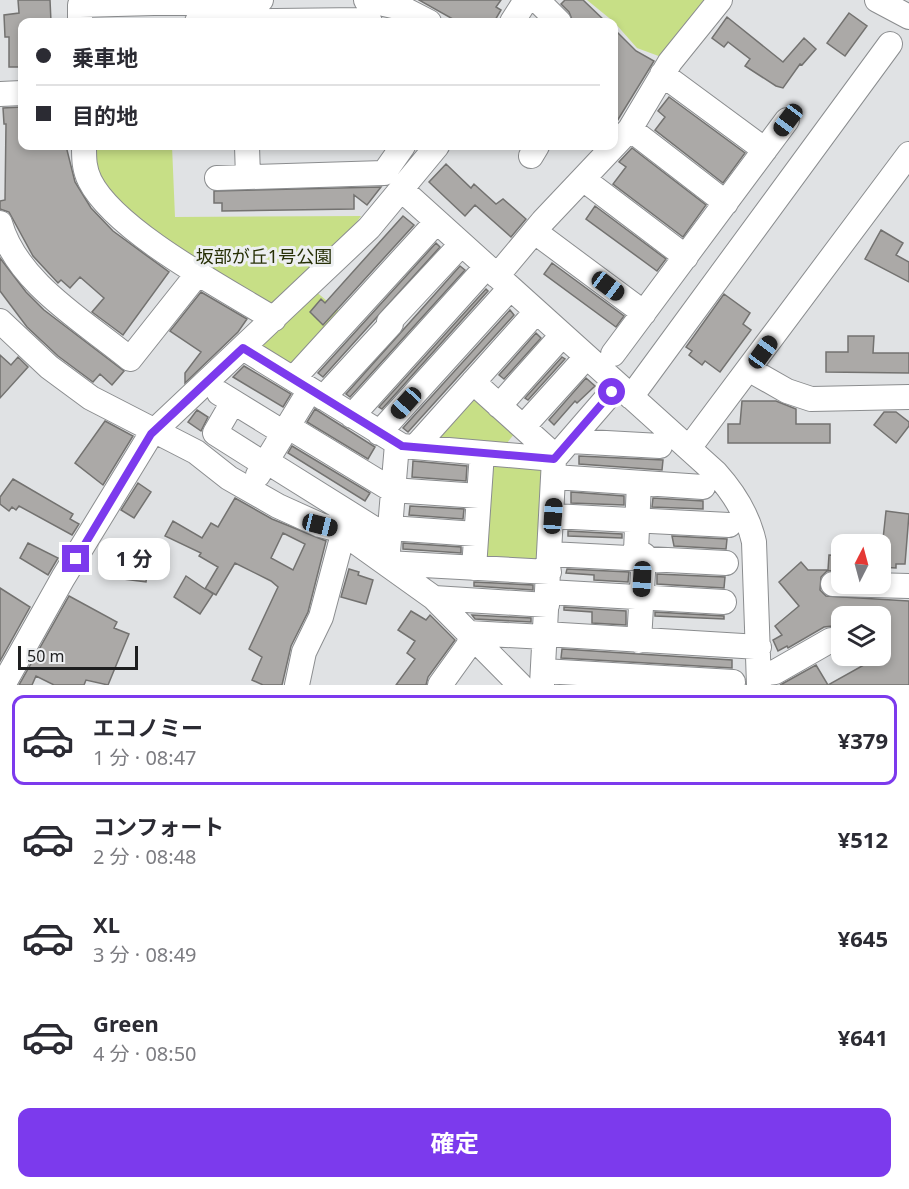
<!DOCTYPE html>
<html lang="ja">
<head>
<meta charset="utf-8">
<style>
  body { margin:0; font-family:"Noto Sans","Noto Sans JP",sans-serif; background:#f2f2f3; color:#2b2b33; height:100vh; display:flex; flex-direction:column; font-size:22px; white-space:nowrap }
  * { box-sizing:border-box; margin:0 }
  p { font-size:20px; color:#7c7c81 }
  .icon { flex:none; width:33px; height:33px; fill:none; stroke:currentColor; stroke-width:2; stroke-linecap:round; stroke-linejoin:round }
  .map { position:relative; height:685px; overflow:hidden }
  .drawer { display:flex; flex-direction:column; background:#fff; flex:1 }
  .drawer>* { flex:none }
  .banner { position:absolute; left:18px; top:18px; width:600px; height:132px; border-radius:12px; box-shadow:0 3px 9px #0003; display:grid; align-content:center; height:132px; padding:0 18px; background:#fff }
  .needle { width:39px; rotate:6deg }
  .buttons { position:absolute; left:831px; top:534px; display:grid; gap:12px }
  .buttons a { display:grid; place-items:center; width:60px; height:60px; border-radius:12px; background:#fff; box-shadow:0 3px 9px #0003; font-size:30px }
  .scale { position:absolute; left:18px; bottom:15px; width:120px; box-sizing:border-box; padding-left:6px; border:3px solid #1e1f20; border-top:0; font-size:16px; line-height:21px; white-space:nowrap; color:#1e1f20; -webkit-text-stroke:4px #edeff1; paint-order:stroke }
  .end { position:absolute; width:27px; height:27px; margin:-14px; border:8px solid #7c3aed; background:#fff; box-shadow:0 0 0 3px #fff }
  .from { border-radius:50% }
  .bubble { position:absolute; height:42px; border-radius:12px; background:#fff; box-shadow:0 3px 9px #0003; font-size:20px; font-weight:700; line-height:42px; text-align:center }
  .car { position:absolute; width:18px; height:36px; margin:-18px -9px; border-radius:8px; box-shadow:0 0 4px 2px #0007; background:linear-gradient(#222 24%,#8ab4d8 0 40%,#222 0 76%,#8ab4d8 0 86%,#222 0) }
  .banner b { display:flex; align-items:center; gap:21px; height:57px; font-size:22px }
  .banner b+b { border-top:2px solid #e1e1e2 }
  .banner i { width:15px; height:15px; background:#2b2b33 }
  ul { padding:10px 0 0; list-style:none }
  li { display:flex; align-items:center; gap:18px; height:90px; margin:0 12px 9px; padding:0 6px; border:3px solid transparent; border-radius:12px }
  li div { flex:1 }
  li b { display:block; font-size:22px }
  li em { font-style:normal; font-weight:700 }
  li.active { border-color:#7c3aed }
  li>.icon { width:54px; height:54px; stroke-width:1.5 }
  .button { display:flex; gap:12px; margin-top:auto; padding:12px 18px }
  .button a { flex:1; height:69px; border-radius:12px; background:#7c3aed; color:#fff; font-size:24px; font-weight:700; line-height:69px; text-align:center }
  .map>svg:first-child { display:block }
</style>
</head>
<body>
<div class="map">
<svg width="909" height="685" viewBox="0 0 909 685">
  <rect width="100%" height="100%" fill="#e0e2e4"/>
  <!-- green -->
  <path fill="#c7df86" d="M 587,0 L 712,0 L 664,58 L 637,48 L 614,22 Z
    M 172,146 L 175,217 L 361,216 L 347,235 L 269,306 L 159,238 L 106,192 L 94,166 L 93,147 Z
    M 314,290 L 346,317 L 295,374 L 256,345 Z
    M 473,389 L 518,429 L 503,448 L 429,437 Z
    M 485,459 L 544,467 L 543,570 L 477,566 Z"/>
  <!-- building -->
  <path fill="#aba9a7" stroke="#737270" stroke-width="1.5" fill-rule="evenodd" d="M 18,0 L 50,0 L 51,22 L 22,22 L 22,67 L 9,67 L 9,37 L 5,37 L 4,15 L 19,13 Z
    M 419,0 L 501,0 L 496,7 L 501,10 L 494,22 L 458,22 Z
    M 565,0 L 583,0 L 606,22 L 573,22 L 569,12 L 561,4 Z
    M 849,13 L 867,26 L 845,56 L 827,43 Z
    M 727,17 L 783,62 L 804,38 L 816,49 L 802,65 L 800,64 L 783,88 L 776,86 L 745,66 L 750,59 L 728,42 L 724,47 L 712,38 Z
    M 614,29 L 636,51 L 654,61 L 614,126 Z
    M 669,97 L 745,153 L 723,183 L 655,130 L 665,117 L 658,111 Z
    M 22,107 L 22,146 L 66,146 L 75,182 L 91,208 L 113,231 L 169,272 L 123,335 L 92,312 L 104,298 L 80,277 L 70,288 L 61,280 L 58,283 L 33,256 L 9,212 L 0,209 L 0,201 L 5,200 L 6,124 L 4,124 L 3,108 Z
    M 632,148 L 706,205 L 683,237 L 613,184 L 626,167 L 619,162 Z
    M 446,164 L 471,188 L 474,184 L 496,204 L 503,199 L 526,219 L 511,237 L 475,205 L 465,216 L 429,182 Z
    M 381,187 L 367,205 L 354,195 L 354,209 L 222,211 L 222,203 L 214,203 L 214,191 Z
    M 595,206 L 666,259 L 657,271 L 586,219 Z
    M 403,216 L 414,225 L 323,325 L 310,312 L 321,299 L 325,303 Z
    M 881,230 L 903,243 L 896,255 L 909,262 L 909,282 L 865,259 Z
    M 436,243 L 440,247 L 323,377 L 318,373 Z
    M 0,258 L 26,292 L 44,310 L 124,371 L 112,385 L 100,374 L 93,382 L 58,356 L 27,327 L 0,291 Z
    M 552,263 L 624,316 L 616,327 L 544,274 Z
    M 460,266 L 465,270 L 350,397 L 346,394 Z
    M 486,289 L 488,291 L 382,409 L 379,407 Z
    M 201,292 L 247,319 L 238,332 L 185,383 L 185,373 L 201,352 L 170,331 Z
    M 724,294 L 750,313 L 743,324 L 751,330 L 720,372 L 705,361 L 702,365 L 689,355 L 692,351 L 686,347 Z
    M 510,310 L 514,315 L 408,432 L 403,428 Z
    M 536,333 L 541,338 L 504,379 L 499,375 Z
    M 848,336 L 874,336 L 873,353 L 909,353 L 909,373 L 826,372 L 826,352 L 848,352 Z
    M 0,355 L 11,365 L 18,357 L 28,367 L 0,398 Z
    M 562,357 L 565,359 L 528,400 L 525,398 Z
    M 244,366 L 291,394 L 283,407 L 233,377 Z
    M 586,378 L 595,386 L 577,403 L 575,401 L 554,425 L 549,420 Z
    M 742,401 L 776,401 L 796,409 L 796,424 L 830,424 L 830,443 L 728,443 L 728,424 L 740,424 Z
    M 315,409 L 375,447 L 368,459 L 307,422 Z
    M 197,410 L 208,417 L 201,431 L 188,422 Z
    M 884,412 L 896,412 L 909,422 L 909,426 L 896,443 L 874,425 Z
    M 105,421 L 133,436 L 103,485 L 75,463 Z
    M 292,446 L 370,493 L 365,501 L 288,453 Z
    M 579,456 L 663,460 L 662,470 L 579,464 Z
    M 413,461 L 467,466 L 466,481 L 412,477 Z
    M 13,479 L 73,514 L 70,519 L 79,524 L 72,535 L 19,506 L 16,510 L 12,507 L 9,511 L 0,504 L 0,497 Z
    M 138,483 L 151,492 L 134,518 L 121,510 Z
    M 571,492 L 624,496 L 624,505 L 571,503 Z
    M 235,498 L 272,519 L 326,541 L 308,612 L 291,646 L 282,685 L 263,685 L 252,680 L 262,657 L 249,649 L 278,587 L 271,581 L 235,563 L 216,595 L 206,589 L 213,594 L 200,614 L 174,597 L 186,576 L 205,589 L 218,567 L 199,556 L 201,553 L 165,536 L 173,521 L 202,538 L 211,523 L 218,527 ZM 283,533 L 305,544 L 293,570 L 271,558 Z
    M 653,498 L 703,501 L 703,509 L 652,507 Z
    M 410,506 L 464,509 L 463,519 L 409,515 Z
    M 886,511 L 909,514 L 905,564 L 896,564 L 896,568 L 880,567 Z
    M 568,531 L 622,534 L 622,538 L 568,536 Z
    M 672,536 L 727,539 L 726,549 L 674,546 Z
    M 28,543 L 58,558 L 48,575 L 20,558 Z
    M 403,543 L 461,547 L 461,553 L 403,549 Z
    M 829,555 L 842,556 L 842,570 L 827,571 L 821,577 L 820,590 L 826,596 L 909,601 L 909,685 L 828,685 L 880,656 L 880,616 L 842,616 L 842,631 L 832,626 L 824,627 L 788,648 L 787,646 L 778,651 L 773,640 L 782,635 L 775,626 L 799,606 L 779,582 L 801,562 L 808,570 L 828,570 Z
    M 119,557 L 149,561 L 146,582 L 116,578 Z
    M 349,569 L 359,572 L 358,575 L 373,580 L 366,604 L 341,597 Z
    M 567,569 L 629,572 L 628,582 L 594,580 L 594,575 L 566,573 Z
    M 657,574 L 725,577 L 724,588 L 657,584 Z
    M 474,582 L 533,585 L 533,590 L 474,586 Z
    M 0,588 L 30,607 L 0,661 Z
    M 69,596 L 117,622 L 114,628 L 129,634 L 108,685 L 86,680 L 84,685 L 54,685 L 36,676 L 32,685 L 19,685 Z
    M 564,607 L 626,611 L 626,625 L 592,623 L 592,612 L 564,610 Z
    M 411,611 L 426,620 L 430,615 L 455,640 L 428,677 L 426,685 L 396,685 L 415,659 L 407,653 L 415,641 L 398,630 Z
    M 655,612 L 724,616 L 724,619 L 655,616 Z
    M 472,615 L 531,618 L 531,622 L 475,619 Z
    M 562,649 L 732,660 L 732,668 L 561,658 Z
    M 816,665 L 828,685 L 780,685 L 782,684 Z"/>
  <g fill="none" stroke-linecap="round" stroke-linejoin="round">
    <defs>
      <path id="minor" d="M 366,0 L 402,8 L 429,22
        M 537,0 L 559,22
        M 877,0 L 909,17
        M 80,22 L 80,5 L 261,0
        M 197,22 L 361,20 L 370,22
        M 512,22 L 526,0
        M 662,74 L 765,150
        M 0,94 L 22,93
        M 630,129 L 726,203
        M 84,146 C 84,159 84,169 90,181 C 115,231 225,289 274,319
        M 247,146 L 248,177
        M 531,156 L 537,146
        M 217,178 L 384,173 L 403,146
        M 583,179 L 686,257
        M 402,190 L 716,473 C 734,493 748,515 754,542 L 759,685
        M 0,223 C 17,283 84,321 130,359 L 199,272
        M 535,232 L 644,313
        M 497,276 L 543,221 L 630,129 L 670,62 L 720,0
        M 0,321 L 49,367 L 91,398 L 196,452 L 229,478 L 278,506 L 320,525 L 339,530 L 434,598 L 520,685
        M 389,322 L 455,251
        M 243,348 L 402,446 L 554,459
        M 613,354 L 787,120
        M 750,370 L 787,391 L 811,399 L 909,397
        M 293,379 L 430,229
        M 473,382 L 556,457
        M 219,393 L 284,433
        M 631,397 L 890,44
        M 323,398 L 391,324
        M 233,402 L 215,433 L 264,464
        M 499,406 L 556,342
        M 352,416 L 480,274
        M 287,426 L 392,490 L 479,496
        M 523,427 L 580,364
        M 379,433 L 504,295
        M 570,441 L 660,446
        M 415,447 L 536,312
        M 689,448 L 909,154
        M 266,461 L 389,538
        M 258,475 L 310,390
        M 554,477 L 703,487
        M 639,483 L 636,551 L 644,555 L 639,641
        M 553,516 L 729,525
        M 390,528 L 476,534
        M 388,552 L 397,444
        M 550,554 L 726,563
        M 387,563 L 549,572
        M 474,568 L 482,453
        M 833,584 L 909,586
        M 548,592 L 724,602
        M 434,598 L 547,605
        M 469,633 L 545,637
        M 545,634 L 759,647
        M 543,671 L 733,682
        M 759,674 L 775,672 L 831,640
        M 3,685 L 63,578 L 151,434 L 369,228 L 437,146
        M 297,685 L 304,652 L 321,617 L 343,534
        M 440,685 L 468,646 L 471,636
        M 542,685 L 554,459 L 618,385"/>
    </defs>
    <!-- minor casing -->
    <use href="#minor" stroke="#8b8d8f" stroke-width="26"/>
    <!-- minor -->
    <use href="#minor" stroke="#fff" stroke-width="24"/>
  </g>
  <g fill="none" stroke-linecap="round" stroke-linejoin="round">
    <!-- route -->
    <path stroke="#7c3aed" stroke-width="8" d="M 76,559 L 151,434 L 243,348 L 402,446 L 554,459 L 612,392"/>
  </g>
  <g text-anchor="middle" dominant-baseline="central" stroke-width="6" stroke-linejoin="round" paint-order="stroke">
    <!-- park labels -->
    <g font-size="18" fill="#273006" stroke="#edeff1">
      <text x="264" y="256">坂部が丘1号公園</text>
    </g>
  </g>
</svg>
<div class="buttons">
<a><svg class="needle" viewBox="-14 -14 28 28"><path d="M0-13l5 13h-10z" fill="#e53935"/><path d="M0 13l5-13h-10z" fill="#7c7c81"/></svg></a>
<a><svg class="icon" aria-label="layers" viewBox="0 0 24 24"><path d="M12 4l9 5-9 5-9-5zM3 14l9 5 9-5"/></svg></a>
</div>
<div class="scale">50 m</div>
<i class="end from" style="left:612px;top:392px"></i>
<i class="end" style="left:76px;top:559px"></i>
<div class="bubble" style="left:98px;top:538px;width:72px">1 分</div>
<i class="car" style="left:788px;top:120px;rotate:217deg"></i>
<i class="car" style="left:608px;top:286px;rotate:127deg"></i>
<i class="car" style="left:763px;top:352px;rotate:36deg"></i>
<i class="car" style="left:406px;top:403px;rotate:222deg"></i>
<i class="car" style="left:553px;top:516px;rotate:4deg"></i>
<i class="car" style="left:320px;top:525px;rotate:104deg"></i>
<i class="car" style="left:642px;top:579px;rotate:183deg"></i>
<div class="banner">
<b><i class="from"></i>乗車地</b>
<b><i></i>目的地</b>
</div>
</div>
<section class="drawer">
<ul>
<li class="active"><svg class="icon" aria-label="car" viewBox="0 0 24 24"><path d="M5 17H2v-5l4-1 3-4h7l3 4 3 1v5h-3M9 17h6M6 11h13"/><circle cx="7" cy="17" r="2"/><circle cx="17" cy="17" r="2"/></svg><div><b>エコノミー</b><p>1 分 · 08:47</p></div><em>¥379</em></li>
<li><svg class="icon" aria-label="car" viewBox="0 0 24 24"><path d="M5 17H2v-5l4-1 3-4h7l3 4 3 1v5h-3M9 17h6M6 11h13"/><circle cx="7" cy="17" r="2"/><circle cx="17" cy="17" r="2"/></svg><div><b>コンフォート</b><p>2 分 · 08:48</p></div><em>¥512</em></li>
<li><svg class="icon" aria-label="car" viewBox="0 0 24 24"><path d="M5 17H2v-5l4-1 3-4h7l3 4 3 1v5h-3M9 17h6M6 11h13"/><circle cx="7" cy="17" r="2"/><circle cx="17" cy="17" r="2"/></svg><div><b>XL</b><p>3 分 · 08:49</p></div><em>¥645</em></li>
<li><svg class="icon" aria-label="car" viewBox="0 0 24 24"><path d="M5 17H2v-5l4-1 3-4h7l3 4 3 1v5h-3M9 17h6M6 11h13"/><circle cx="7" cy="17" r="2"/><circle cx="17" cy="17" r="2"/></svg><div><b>Green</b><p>4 分 · 08:50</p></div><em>¥641</em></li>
</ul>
<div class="button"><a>確定</a></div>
</section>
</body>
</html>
